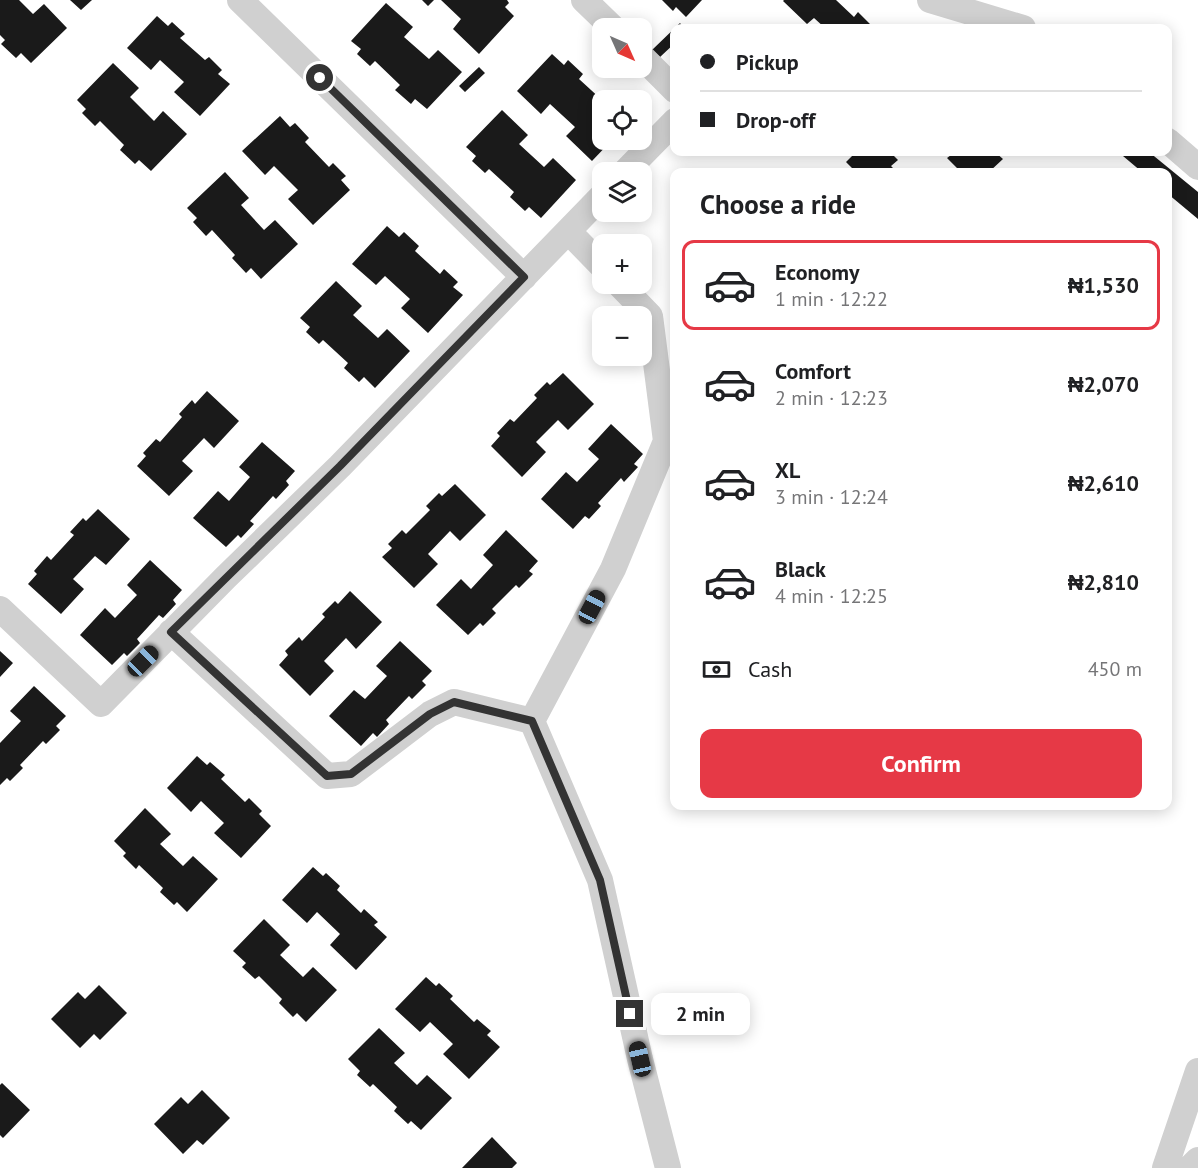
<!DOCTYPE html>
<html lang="en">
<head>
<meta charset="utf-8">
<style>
  body { margin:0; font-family:"PT Sans",sans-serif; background:#f2f2f2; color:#202124; height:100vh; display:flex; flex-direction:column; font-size:22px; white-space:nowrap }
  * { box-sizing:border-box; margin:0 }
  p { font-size:20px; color:#757577 }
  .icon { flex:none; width:33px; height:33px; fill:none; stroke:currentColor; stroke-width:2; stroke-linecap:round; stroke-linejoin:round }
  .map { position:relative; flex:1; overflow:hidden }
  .drawer { position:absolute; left:670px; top:168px; width:502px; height:642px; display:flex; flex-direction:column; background:#fff; border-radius:12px; box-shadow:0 3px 15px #0003 }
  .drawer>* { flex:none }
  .banner { position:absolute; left:670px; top:24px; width:502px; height:132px; border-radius:12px; box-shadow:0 3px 15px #0003; display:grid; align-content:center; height:132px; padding:0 30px; background:#fff }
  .needle { width:39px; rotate:135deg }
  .fabs { position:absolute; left:592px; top:18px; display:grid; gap:12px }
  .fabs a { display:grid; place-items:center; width:60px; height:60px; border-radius:12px; background:#fff; box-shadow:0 3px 15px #0003; font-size:30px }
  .end { position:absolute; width:27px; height:27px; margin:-14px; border:8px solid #333; background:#fff; box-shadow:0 0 0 3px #fff }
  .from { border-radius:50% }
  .bubble { position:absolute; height:42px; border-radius:12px; background:#fff; box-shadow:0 3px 15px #0003; font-size:20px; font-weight:700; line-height:42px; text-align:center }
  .car { position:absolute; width:18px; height:36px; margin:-18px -9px; border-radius:8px; box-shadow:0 0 4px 2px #0007; background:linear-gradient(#222 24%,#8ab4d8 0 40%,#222 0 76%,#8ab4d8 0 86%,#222 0) }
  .banner b { display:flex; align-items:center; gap:21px; height:57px; font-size:22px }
  .banner b+b { border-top:2px solid #e0e0e0 }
  .banner i { width:15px; height:15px; background:#202124 }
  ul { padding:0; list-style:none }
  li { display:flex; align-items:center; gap:18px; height:90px; margin:0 12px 9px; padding:0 18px; border:3px solid transparent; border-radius:12px }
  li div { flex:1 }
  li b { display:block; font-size:22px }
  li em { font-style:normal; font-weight:700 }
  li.on { border-color:#e63946 }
  li>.icon { width:54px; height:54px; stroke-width:1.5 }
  h2 { padding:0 30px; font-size:27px; line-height:72px }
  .pay { display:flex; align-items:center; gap:15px; height:66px; padding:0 30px; font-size:22px }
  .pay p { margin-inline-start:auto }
  .primary-button { display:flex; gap:12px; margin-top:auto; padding:12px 30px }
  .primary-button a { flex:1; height:69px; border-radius:12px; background:#e63946; color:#fff; font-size:24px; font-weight:700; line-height:69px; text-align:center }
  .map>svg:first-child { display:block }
</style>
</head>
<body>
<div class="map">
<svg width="1198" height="1168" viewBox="0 0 1198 1168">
  <rect width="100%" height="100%" fill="#fff"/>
  <!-- building -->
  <path fill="#1a1a1a" d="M 0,0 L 19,0 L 33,14 L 44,4 L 67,28 L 31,63 L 21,53 L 16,58 L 1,44 L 5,40 L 0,35 Z
    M 70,0 L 92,0 L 81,10 Z
    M 422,0 L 434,0 L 428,6 Z
    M 441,0 L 507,0 L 509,3 L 505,7 L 514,16 L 479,54 L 453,29 L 461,19 Z
    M 662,0 L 702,0 L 686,17 L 676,7 L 673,11 Z
    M 784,0 L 836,0 L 854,17 L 858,12 L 871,25 L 867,28 L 825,28 L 814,18 L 807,24 L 783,1 Z
    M 386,3 L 413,27 L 404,37 L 429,59 L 438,50 L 462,72 L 427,109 L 415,99 L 411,104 L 395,90 L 400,85 L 375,61 L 370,66 L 357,54 L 361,49 L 351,41 Z
    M 157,16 L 168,26 L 172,22 L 185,34 L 180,38 L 205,60 L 209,57 L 222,70 L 218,74 L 230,84 L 200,116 L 174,92 L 184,82 L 160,60 L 151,70 L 127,48 Z
    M 680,23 L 684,28 L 675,28 L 675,43 L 660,57 L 652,50 Z
    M 552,54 L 564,65 L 568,60 L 583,74 L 579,79 L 603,101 L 603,140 L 612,140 L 592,161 L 566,136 L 575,127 L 550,104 L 541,114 L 517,91 Z
    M 113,63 L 139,88 L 130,97 L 154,121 L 163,111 L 187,134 L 151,171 L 139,160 L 135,164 L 120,150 L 124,145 L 100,121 L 95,126 L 82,113 L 86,109 L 77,100 Z
    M 479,67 L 485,73 L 465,92 L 459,86 Z
    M 502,110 L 528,135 L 519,144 L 544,167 L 553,158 L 576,180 L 541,218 L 529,207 L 525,211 L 510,197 L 514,192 L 489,169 L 485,173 L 472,161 L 476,156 L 466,147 Z
    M 280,116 L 290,127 L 295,123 L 309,138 L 305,142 L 329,167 L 333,163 L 346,176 L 341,180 L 350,190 L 313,225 L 288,199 L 298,190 L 274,166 L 265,175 L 242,151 Z
    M 856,152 L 890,152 L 898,160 L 891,166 L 897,172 L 856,172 L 846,162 Z
    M 955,152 L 995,152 L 1003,159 L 989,172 L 961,172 L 947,158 Z
    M 1127,152 L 1149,152 L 1198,192 L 1198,219 L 1168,194 L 1168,172 L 1142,172 L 1123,156 Z
    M 225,172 L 249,198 L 241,205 L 264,230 L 275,220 L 298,244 L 261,279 L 251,268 L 246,273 L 232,258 L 235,255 L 212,230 L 206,236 L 193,222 L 197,218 L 187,208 Z
    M 387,226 L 399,237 L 404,232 L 419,246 L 415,251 L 440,274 L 444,269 L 458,282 L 453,287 L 463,295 L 428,333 L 401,308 L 410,299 L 385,276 L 376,285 L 352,264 Z
    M 336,281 L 362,306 L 353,315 L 378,338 L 387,329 L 410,351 L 375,388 L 364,377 L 359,382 L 344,368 L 348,363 L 323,340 L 319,344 L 306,332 L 310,327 L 300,318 Z
    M 563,373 L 594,404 L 568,430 L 558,420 L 536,442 L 546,452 L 522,477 L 491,446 L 500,436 L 497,433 L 510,419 L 514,422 L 537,398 L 534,395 L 547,382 L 550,385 Z
    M 207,391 L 239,421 L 214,448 L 204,438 L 182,461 L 193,471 L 169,496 L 137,466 L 146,456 L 143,453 L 156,439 L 160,442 L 182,417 L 179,414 L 192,400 L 195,404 Z
    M 611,424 L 643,454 L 634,464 L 638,467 L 624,482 L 621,478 L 598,503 L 601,506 L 589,519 L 585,516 L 573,529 L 541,499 L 566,472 L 577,482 L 599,459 L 588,449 Z
    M 262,442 L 295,471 L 286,481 L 289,485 L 276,499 L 273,496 L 250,521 L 254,524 L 241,538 L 238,535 L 226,547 L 193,518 L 218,491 L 229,501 L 250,477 L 239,467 Z
    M 455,484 L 486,515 L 460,541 L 450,531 L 428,554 L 438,564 L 414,588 L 382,557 L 392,548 L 388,544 L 402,530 L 406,534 L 430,510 L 426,506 L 439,493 L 442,496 Z
    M 98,509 L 130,539 L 106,565 L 95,556 L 73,579 L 84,589 L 61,614 L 28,584 L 37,574 L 34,571 L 47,556 L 51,560 L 74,535 L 70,532 L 83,518 L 86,521 Z
    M 506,530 L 538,561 L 529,571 L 533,574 L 519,588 L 516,585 L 492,609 L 496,613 L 483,626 L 480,623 L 468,635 L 436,605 L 461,579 L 471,589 L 493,565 L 483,555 Z
    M 150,560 L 182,590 L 173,600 L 176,604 L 163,618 L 159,615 L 137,639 L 140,643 L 127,656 L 124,653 L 112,665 L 80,635 L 105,608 L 115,618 L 137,595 L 127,585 Z
    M 350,591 L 382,622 L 356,649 L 346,638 L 324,661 L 334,671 L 310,696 L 279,665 L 288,655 L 285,651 L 299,637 L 302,641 L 325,617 L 322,614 L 335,601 L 338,604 Z
    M 400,641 L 432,671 L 422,681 L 426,685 L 412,699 L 409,696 L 386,720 L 389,724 L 377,737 L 373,733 L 361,746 L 329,716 L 354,690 L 365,699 L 387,676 L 376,666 Z
    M 0,651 L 13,663 L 0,677 Z
    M 34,686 L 66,716 L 56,726 L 60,730 L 46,744 L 43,741 L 20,765 L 23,768 L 10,781 L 7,778 L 0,785 L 0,743 L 21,721 L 10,711 Z
    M 197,756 L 207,765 L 210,762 L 225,775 L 221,779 L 245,802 L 249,798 L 262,811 L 259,814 L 271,826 L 241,858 L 214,833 L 224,823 L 201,801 L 191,812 L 167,788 Z
    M 145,808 L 171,834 L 160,844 L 183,866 L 193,856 L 218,879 L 187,912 L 177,902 L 174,905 L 160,892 L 163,888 L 139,865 L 136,869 L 123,856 L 126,853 L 114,841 Z
    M 313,867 L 323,876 L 326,873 L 340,886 L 337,890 L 361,913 L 364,909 L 378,922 L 374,925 L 387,937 L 356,970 L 330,945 L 340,934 L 317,912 L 307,923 L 282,900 Z
    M 264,919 L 290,945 L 280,955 L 303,977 L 313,967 L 337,990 L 306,1022 L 297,1013 L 293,1017 L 279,1003 L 282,999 L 259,976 L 255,979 L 242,967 L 246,963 L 233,951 Z
    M 426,977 L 436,986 L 439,983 L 453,996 L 450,999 L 474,1022 L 477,1019 L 491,1031 L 487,1035 L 500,1047 L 469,1079 L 443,1054 L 453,1044 L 430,1022 L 420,1032 L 395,1009 Z
    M 99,985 L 127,1013 L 100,1040 L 94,1034 L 80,1048 L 51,1019 L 78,992 L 85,999 Z
    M 379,1028 L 405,1053 L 394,1063 L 417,1085 L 427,1075 L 452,1098 L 421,1130 L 411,1121 L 408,1124 L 394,1111 L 397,1107 L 373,1084 L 370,1087 L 357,1075 L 360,1071 L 348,1059 Z
    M 2,1083 L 30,1110 L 3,1138 L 0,1135 L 0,1085 Z
    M 202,1090 L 230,1118 L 203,1145 L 197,1140 L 183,1154 L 154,1124 L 181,1097 L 188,1104 Z
    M 492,1137 L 517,1163 L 512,1168 L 462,1168 Z"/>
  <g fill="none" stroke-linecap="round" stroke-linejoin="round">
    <!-- minor -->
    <path stroke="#d0d0d0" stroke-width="26" d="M 240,0 L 524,277
      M 584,0 L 613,28
      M 930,0 L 1023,28
      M 642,57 L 675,90
      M 1168,141 L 1198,167
      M 625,172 L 675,121
      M 568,231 L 603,267
      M 0,609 L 101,704 L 226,577 L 340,466 L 603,195
      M 171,632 L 327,776 L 351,774 L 430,714 L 454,702 L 532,721 L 600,880 L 640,1059 L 668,1168
      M 532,721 L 613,569 L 666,441 L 650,316 L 619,284
      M 1165,1168 L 1198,1071
      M 1190,1168 L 1198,1160"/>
  </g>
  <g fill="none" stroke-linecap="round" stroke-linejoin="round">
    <!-- route -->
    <path stroke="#333" stroke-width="8" d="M 320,78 L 524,277 L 340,466 L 171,632 L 327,776 L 351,774 L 430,714 L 454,702 L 532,721 L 600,880 L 630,1014"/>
  </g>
</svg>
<div class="fabs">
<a><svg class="needle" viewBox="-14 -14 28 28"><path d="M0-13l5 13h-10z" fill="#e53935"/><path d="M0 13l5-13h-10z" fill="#757577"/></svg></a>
<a><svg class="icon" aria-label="locate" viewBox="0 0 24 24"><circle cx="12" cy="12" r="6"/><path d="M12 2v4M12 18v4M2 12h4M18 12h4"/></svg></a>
<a><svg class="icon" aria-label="layers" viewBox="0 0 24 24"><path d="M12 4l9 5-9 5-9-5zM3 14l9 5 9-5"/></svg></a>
<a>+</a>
<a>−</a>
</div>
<i class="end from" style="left:320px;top:78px"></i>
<i class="end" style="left:630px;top:1014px"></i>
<div class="bubble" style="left:651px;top:993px;width:99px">2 min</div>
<i class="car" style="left:592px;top:607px;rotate:28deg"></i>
<i class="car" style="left:143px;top:661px;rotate:45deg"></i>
<i class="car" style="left:640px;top:1059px;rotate:347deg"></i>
<div class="banner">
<b><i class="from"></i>Pickup</b>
<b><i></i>Drop-off</b>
</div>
<section class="drawer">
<h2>Choose a ride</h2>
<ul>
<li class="on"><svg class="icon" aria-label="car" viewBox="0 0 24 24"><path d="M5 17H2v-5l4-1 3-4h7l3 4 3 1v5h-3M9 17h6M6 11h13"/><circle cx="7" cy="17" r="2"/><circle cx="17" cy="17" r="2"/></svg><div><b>Economy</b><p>1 min · 12:22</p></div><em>₦1,530</em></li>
<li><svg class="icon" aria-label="car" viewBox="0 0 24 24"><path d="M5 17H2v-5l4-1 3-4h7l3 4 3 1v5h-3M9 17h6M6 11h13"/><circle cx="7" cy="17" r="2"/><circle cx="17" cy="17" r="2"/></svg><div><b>Comfort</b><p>2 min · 12:23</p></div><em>₦2,070</em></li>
<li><svg class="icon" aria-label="car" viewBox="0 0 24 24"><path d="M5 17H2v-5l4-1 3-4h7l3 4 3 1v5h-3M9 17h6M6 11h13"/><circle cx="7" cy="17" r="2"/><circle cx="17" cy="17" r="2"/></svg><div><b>XL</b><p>3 min · 12:24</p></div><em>₦2,610</em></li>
<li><svg class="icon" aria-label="car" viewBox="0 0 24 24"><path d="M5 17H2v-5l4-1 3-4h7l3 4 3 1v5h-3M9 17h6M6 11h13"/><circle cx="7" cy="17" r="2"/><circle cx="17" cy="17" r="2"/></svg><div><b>Black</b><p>4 min · 12:25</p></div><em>₦2,810</em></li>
</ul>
<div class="pay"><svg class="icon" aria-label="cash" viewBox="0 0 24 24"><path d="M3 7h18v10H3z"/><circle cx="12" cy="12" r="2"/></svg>Cash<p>450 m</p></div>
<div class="primary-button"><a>Confirm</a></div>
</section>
</div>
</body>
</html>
